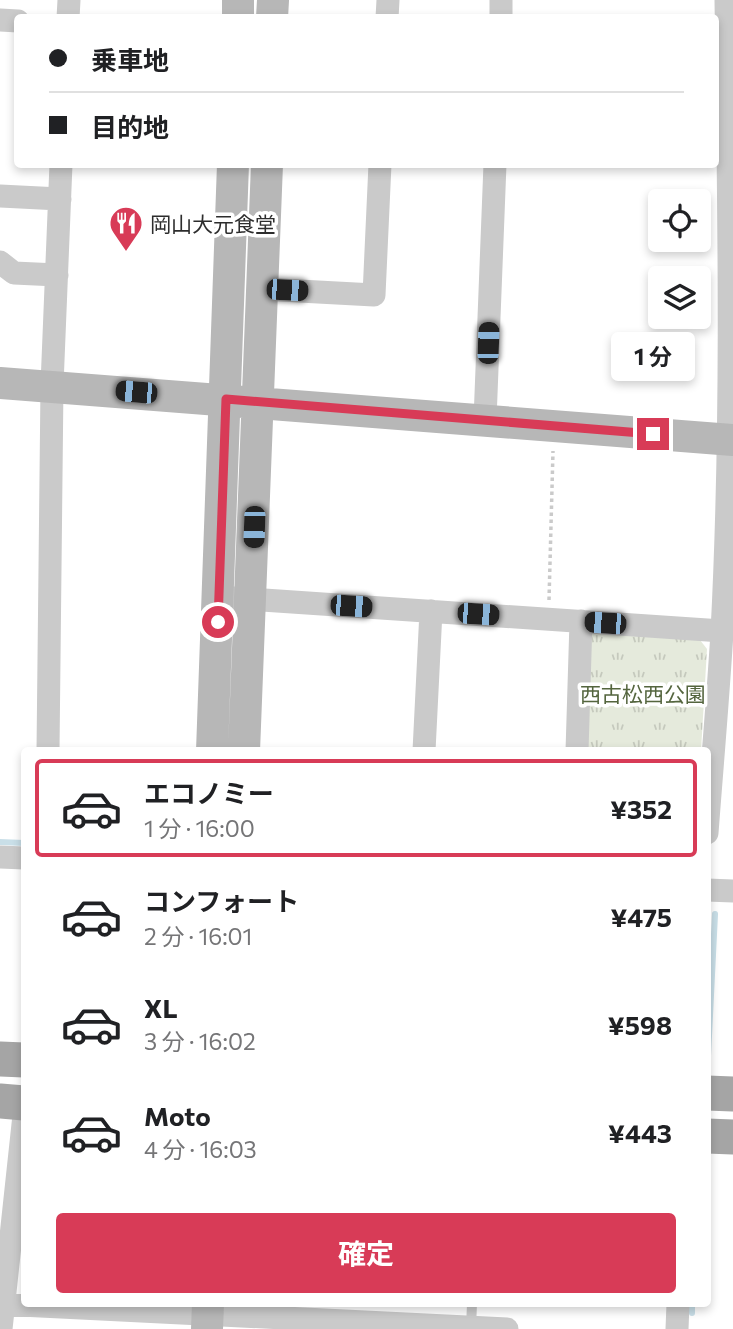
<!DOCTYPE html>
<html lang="ja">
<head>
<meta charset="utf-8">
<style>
  body { margin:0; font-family:Commissioner,"Noto Sans JP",sans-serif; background:#f2f2f2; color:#202124; height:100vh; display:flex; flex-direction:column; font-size:26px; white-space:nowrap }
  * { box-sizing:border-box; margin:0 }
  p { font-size:23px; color:#757577 }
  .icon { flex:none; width:38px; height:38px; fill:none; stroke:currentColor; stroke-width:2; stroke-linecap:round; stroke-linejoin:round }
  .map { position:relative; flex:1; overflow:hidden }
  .side { position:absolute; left:21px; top:747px; width:690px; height:560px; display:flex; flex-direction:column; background:#fff; border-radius:7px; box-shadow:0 4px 10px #0003 }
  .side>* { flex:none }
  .guide { position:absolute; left:14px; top:14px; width:705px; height:154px; border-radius:7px; box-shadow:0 4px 10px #0003; display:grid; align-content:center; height:154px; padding:0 35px; background:#fff }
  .buttons { position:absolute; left:648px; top:189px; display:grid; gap:14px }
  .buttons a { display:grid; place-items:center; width:63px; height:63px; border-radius:7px; background:#fff; box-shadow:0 4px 10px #0003; font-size:35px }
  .end { position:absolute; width:32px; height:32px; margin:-16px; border:9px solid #d83b57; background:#fff; box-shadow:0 0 0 4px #fff }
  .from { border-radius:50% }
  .bubble { position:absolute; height:49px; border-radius:7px; background:#fff; box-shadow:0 4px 10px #0003; font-size:23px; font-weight:700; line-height:49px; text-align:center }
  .car { position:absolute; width:21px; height:42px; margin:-21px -10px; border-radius:9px; box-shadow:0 0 5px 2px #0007; background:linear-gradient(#222 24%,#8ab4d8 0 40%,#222 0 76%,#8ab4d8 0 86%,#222 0) }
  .guide b { display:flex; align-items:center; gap:24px; height:66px; font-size:26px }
  .guide b+b { border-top:2px solid #e0e0e0 }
  .guide i { width:18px; height:18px; background:#202124 }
  ul { padding:12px 0 0; list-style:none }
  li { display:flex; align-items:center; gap:21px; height:98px; margin:0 14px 10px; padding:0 21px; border:4px solid transparent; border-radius:7px }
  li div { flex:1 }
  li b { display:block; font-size:26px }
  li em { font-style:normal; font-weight:700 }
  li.on { border-color:#d83b57 }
  li>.icon { width:63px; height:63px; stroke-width:1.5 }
  .primary-button { display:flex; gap:14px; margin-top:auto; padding:14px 35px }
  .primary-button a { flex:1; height:80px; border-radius:7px; background:#d83b57; color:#fff; font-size:28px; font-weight:700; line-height:80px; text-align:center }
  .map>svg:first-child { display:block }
</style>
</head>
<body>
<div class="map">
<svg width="733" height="1329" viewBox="0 0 733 1329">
  <defs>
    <pattern id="park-tufts" width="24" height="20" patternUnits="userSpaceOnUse" patternTransform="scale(1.75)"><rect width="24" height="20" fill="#e5eadc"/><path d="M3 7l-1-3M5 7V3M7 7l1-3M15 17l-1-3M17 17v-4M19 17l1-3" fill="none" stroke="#c5c9bd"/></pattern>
  </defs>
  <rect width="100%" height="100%" fill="#fff"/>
  <!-- park -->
  <path fill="url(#park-tufts)" d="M 594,631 L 700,640 L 707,649 L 701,751 L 583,751 L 587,637 Z"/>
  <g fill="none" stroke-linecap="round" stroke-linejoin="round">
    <!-- stream -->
    <path stroke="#c9dfe8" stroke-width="6" d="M 0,842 L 24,843
      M 708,1056 L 715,914
      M 692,1313 L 692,1304"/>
    <!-- path -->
    <path stroke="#cacaca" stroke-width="3.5" stroke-dasharray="3.5 3.5" stroke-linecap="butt" d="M 173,18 L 212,16
      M 549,600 L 553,451"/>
    <!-- lane -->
    <path stroke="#cacaca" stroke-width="10" d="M 471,1327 L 472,1304"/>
    <!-- street -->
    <path stroke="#cacaca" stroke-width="23" d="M 68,18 L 69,0
      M 387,18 L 388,0
      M 501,18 L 501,0
      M 0,20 L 18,21
      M 0,196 L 60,199
      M 0,262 L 14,273 L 57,275
      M 262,289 L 374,295 L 380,164
      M 485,420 L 495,164
      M 219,597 L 722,631
      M 48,751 L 52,385 L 61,164
      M 424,751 L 431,611
      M 577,751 L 581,621
      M 707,833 C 712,766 718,699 722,632 C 733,422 729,210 726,0
      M 0,857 L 24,858
      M 707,890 L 733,891
      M 0,1304 L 507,1329
      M 1,1329 L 24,1115
      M 677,1329 L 678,1304"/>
    <!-- secondary -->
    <path stroke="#b7b7b7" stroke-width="32" d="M 238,18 L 238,0
      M 272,18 L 273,0
      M 0,383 L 733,440
      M 212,751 L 233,164
      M 244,751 L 267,164
      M 207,1329 L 208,1304"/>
    <!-- primary -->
    <path stroke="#a5a5a5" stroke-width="35" d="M 0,1059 L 24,1060
      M 707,1093 L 733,1094
      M 0,1101 L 24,1103
      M 707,1136 L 733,1137"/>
  </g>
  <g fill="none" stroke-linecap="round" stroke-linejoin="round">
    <!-- route -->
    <path stroke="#d83b57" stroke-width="9" d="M 218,622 L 226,399 L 653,434"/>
  </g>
  <!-- icons -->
  <defs>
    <symbol id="restaurant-pin" viewBox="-11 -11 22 30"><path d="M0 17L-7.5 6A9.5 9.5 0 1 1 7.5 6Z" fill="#d83b57" stroke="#fff"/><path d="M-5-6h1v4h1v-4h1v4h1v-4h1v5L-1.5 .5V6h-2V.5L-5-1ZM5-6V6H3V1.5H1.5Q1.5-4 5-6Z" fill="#fff"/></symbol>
  </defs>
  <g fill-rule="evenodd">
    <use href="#restaurant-pin" x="107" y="204" width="38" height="52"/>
  </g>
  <g text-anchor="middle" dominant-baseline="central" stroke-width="7" stroke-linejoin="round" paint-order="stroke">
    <!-- poi labels -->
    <g font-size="21" fill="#2d2d2d" stroke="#fff" text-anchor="start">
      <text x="150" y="223">岡山大元食堂</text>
    </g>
    <!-- park labels -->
    <g font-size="21" fill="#54653e" stroke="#fff">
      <text x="643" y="693">西古松西公園</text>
    </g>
  </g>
</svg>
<div class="buttons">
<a><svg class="icon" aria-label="locate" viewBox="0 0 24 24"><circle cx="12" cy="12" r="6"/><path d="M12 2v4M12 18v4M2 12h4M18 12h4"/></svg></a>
<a><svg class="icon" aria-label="layers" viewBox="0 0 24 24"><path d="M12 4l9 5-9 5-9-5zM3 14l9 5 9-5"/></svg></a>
</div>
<i class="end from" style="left:218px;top:622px"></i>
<i class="end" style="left:653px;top:434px"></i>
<div class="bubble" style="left:611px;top:332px;width:84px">1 分</div>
<i class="car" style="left:287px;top:290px;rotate:93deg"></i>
<i class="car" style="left:488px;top:343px;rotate:2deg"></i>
<i class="car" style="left:136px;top:392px;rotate:275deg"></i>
<i class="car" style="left:254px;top:527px;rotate:182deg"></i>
<i class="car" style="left:351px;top:606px;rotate:94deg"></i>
<i class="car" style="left:478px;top:614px;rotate:94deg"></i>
<i class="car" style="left:605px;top:623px;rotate:274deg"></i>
<div class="guide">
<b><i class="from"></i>乗車地</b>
<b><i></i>目的地</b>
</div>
<section class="side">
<ul>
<li class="on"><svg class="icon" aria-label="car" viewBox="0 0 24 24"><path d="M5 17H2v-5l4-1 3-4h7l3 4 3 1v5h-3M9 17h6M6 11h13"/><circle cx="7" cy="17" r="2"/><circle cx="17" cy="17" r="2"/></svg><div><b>エコノミー</b><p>1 分 · 16:00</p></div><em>¥352</em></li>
<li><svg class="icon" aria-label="car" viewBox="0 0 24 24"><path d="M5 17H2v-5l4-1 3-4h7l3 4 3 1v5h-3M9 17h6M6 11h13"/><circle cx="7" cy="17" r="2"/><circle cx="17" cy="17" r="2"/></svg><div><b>コンフォート</b><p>2 分 · 16:01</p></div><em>¥475</em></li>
<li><svg class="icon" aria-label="car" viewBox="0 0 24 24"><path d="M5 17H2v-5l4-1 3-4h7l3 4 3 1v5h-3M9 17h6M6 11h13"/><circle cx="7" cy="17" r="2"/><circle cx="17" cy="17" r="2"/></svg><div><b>XL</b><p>3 分 · 16:02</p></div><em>¥598</em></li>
<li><svg class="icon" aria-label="car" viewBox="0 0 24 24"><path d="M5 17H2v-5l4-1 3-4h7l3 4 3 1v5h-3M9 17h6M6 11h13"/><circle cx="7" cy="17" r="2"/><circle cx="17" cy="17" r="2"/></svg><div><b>Moto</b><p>4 分 · 16:03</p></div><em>¥443</em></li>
</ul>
<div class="primary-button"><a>確定</a></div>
</section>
</div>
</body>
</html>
